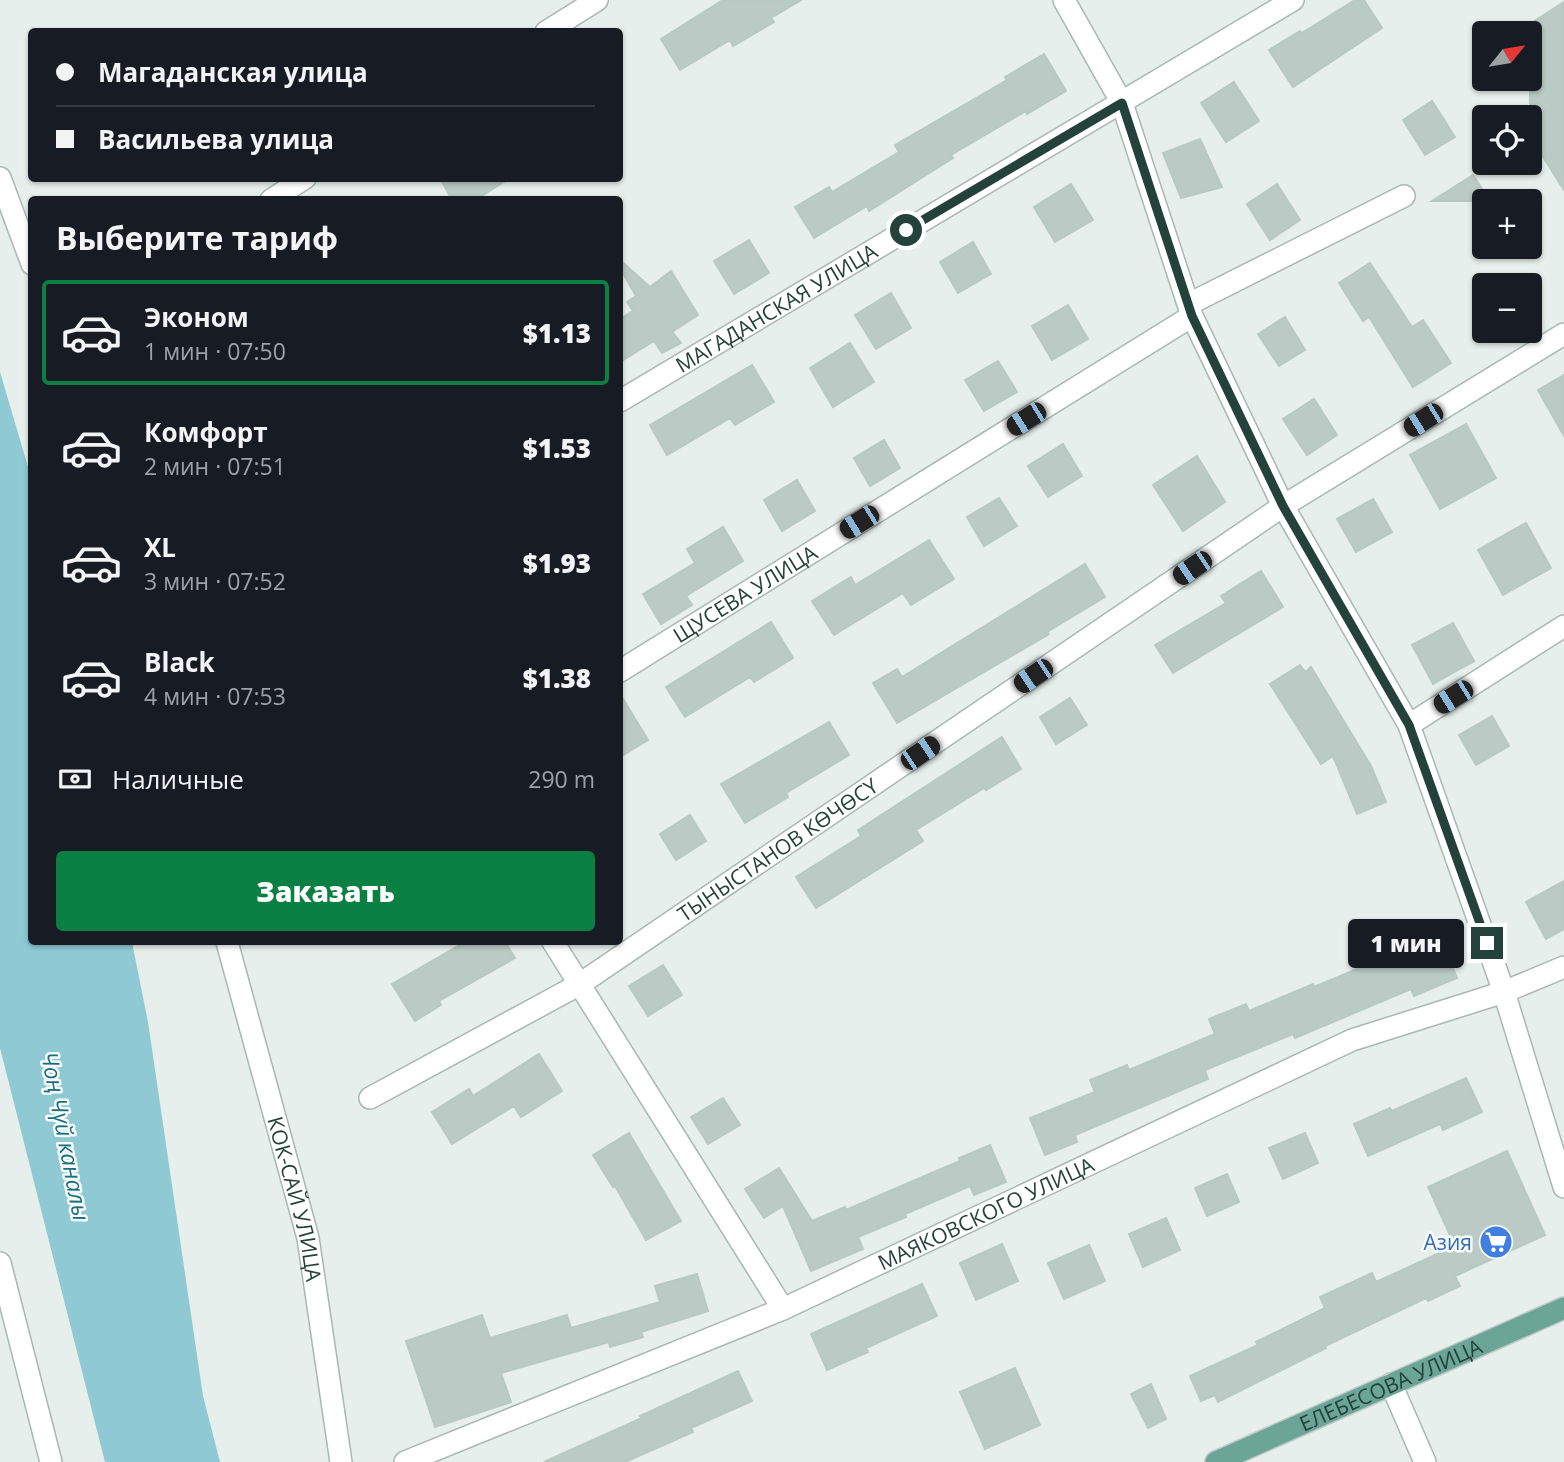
<!DOCTYPE html>
<html lang="ru">
<head>
<meta charset="utf-8">
<style>
  body { margin:0; font-family:"Open Sans",sans-serif; background:#242831; color:#f1f3f6; height:100vh; display:flex; flex-direction:column; font-size:26px; white-space:nowrap }
  * { box-sizing:border-box; margin:0 }
  p { font-size:23px; color:#9ea1a6 }
  .icon { flex:none; width:38px; height:38px; fill:none; stroke:currentColor; stroke-width:2; stroke-linecap:round; stroke-linejoin:round }
  .map { position:relative; flex:1; overflow:hidden }
  .sheet { position:absolute; left:28px; top:196px; width:595px; height:749px; display:flex; flex-direction:column; background:#171b24; border-radius:7px; box-shadow:0 2px 5px #0004 }
  .sheet>* { flex:none }
  .hud { position:absolute; left:28px; top:28px; width:595px; height:154px; border-radius:7px; box-shadow:0 2px 5px #0004; display:grid; align-content:center; height:154px; padding:0 28px; background:#171b24 }
  .needle { width:46px; rotate:60deg }
  .buttons { position:absolute; left:1472px; top:21px; display:grid; gap:14px }
  .buttons a { display:grid; place-items:center; width:70px; height:70px; border-radius:7px; background:#171b24; box-shadow:0 2px 5px #0004; font-size:35px }
  .end { position:absolute; width:32px; height:32px; margin:-16px; border:9px solid #24423a; background:#fff; box-shadow:0 0 0 4px #fff }
  .from { border-radius:50% }
  .bubble { position:absolute; height:49px; border-radius:7px; background:#171b24; box-shadow:0 2px 5px #0004; font-size:23px; font-weight:800; line-height:49px; text-align:center }
  .car { position:absolute; width:21px; height:42px; margin:-21px -10px; border-radius:9px; box-shadow:0 0 5px 2px #0007; background:linear-gradient(#222 24%,#8ab4d8 0 40%,#222 0 76%,#8ab4d8 0 86%,#222 0) }
  .hud b { display:flex; align-items:center; gap:24px; height:66px; font-size:26px }
  .hud b+b { border-top:2px solid #363941 }
  .hud i { width:18px; height:18px; background:#f1f3f6 }
  ul { padding:0; list-style:none }
  li { display:flex; align-items:center; gap:21px; height:105px; margin:0 14px 10px; padding:0 14px; border:4px solid transparent; border-radius:7px }
  li div { flex:1 }
  li b { display:block; font-size:26px }
  li em { font-style:normal; font-weight:800 }
  li.selected { border-color:#0b8043 }
  li>.icon { width:63px; height:63px; stroke-width:1.5 }
  h2 { padding:0 28px; font-size:32px; line-height:84px }
  .pay { display:flex; align-items:center; gap:18px; height:77px; padding:0 28px; font-size:26px }
  .pay p { margin-inline-start:auto }
  .cta { display:flex; gap:14px; margin-top:auto; padding:14px 28px }
  .cta a { flex:1; height:80px; border-radius:7px; background:#0b8043; color:#fff; font-size:28px; font-weight:800; line-height:80px; text-align:center }
  .map>svg:first-child { display:block }
</style>
</head>
<body>
<div class="map">
<svg width="1564" height="1462" viewBox="0 0 1564 1462">
  <rect width="100%" height="100%" fill="#e6efeb"/>
  <!-- water -->
  <path fill="#8ec9d4" d="M 0,372 L 31,477 L 32,942 L 132,942 L 148,1022 L 203,1396 L 220,1462 L 105,1462 L 0,1048 Z"/>
  <!-- building -->
  <path fill="#bbcac4" stroke="#b8c9c2" stroke-width="2" d="M 723,0 L 801,0 L 771,18 L 774,22 L 733,46 L 730,40 L 680,70 L 661,39 Z
    M 1355,0 L 1364,0 L 1382,28 L 1293,87 L 1269,50 L 1300,31 L 1302,33 Z
    M 1564,2 L 1564,190 L 1530,136 L 1530,24 Z
    M 1044,54 L 1066,91 L 1027,114 L 1026,111 L 951,155 L 953,158 L 869,211 L 867,206 L 814,238 L 795,207 L 829,187 L 832,192 L 899,152 L 895,145 L 1007,80 L 1005,77 Z
    M 1234,82 L 1259,121 L 1226,142 L 1201,103 Z
    M 1432,101 L 1455,137 L 1425,155 L 1403,120 Z
    M 1200,139 L 1222,187 L 1181,198 L 1163,153 Z
    M 1473,175 L 1490,201 L 1432,201 Z
    M 440,178 L 510,178 L 475,200 L 452,200 Z
    M 1071,184 L 1093,220 L 1055,242 L 1034,207 Z
    M 1277,184 L 1300,220 L 1270,240 L 1247,204 Z
    M 749,240 L 769,273 L 734,294 L 714,261 Z
    M 973,242 L 991,274 L 958,293 L 940,262 Z
    M 620,260 L 650,287 L 671,271 L 698,315 L 672,332 L 681,343 L 662,353 L 654,341 L 620,362 L 620,319 L 633,311 L 627,302 L 636,296 L 620,268 Z
    M 1370,263 L 1412,327 L 1423,320 L 1451,363 L 1413,387 L 1369,317 L 1363,321 L 1339,283 Z
    M 891,293 L 911,328 L 876,349 L 855,315 Z
    M 1068,305 L 1088,339 L 1052,360 L 1032,326 Z
    M 1285,317 L 1305,350 L 1279,366 L 1258,334 Z
    M 850,343 L 874,382 L 833,407 L 810,368 Z
    M 998,361 L 1017,392 L 984,411 L 965,380 Z
    M 752,365 L 774,402 L 735,425 L 730,418 L 667,455 L 650,425 Z
    M 1564,375 L 1564,436 L 1538,390 Z
    M 1314,399 L 1337,435 L 1307,455 L 1283,419 Z
    M 1466,424 L 1496,478 L 1440,509 L 1410,455 Z
    M 884,440 L 900,468 L 870,486 L 854,458 Z
    M 1063,444 L 1082,476 L 1048,497 L 1028,466 Z
    M 1197,456 L 1225,502 L 1183,531 L 1153,485 Z
    M 797,480 L 815,511 L 782,531 L 764,500 Z
    M 999,498 L 1017,526 L 984,546 L 967,517 Z
    M 1373,499 L 1392,532 L 1356,552 L 1337,519 Z
    M 1526,523 L 1551,568 L 1503,595 L 1478,550 Z
    M 723,527 L 743,561 L 686,596 L 692,605 L 661,624 L 643,594 L 695,563 L 687,549 Z
    M 929,540 L 954,579 L 911,605 L 903,593 L 834,635 L 812,601 L 851,577 L 855,585 Z
    M 1085,564 L 1105,597 L 1047,632 L 1049,634 L 897,723 L 873,683 L 897,669 L 902,677 Z
    M 1261,571 L 1283,607 L 1173,673 L 1155,645 L 1226,603 L 1221,596 Z
    M 771,622 L 793,658 L 754,682 L 750,677 L 685,717 L 666,687 Z
    M 1453,623 L 1474,661 L 1433,684 L 1412,645 Z
    M 1300,665 L 1305,672 L 1311,667 L 1371,766 L 1386,802 L 1357,814 L 1333,756 L 1321,764 L 1270,684 Z
    M 620,694 L 648,740 L 620,757 Z
    M 1070,698 L 1087,725 L 1056,744 L 1040,717 Z
    M 1492,716 L 1509,746 L 1476,765 L 1459,735 Z
    M 829,722 L 849,755 L 786,793 L 788,797 L 745,823 L 721,784 Z
    M 1002,737 L 1021,769 L 986,790 L 984,788 L 916,830 L 923,841 L 816,908 L 796,877 L 861,836 L 858,830 Z
    M 690,815 L 706,841 L 676,860 L 660,834 Z
    M 1564,881 L 1564,929 L 1546,939 L 1526,902 Z
    M 1437,931 L 1457,978 L 1414,996 L 1411,989 L 1295,1038 L 1293,1034 L 1205,1070 L 1208,1079 L 1075,1135 L 1077,1142 L 1045,1155 L 1030,1118 L 1095,1092 L 1090,1080 L 1127,1065 L 1129,1070 L 1215,1034 L 1209,1019 L 1246,1004 L 1249,1011 L 1313,984 L 1314,987 L 1396,953 L 1394,948 Z
    M 465,942 L 505,942 L 515,958 L 439,1001 L 441,1005 L 415,1021 L 392,984 Z
    M 663,965 L 682,995 L 648,1016 L 629,986 Z
    M 539,1054 L 562,1091 L 521,1117 L 514,1106 L 452,1144 L 432,1112 L 469,1089 L 473,1096 Z
    M 1466,1078 L 1482,1112 L 1443,1130 L 1440,1124 L 1368,1156 L 1354,1124 L 1390,1108 L 1392,1111 Z
    M 723,1098 L 740,1125 L 708,1144 L 691,1117 Z
    M 629,1133 L 681,1221 L 646,1240 L 615,1186 L 613,1187 L 593,1155 Z
    M 1305,1133 L 1318,1163 L 1283,1179 L 1269,1148 Z
    M 990,1145 L 1006,1182 L 974,1195 L 970,1186 L 905,1214 L 906,1217 L 858,1237 L 863,1249 L 811,1271 L 783,1206 L 764,1218 L 745,1189 L 779,1168 L 812,1221 L 845,1207 L 846,1210 L 913,1181 L 960,1161 L 959,1158 Z
    M 1507,1151 L 1545,1235 L 1455,1276 L 1460,1286 L 1428,1301 L 1426,1298 L 1325,1346 L 1326,1348 L 1218,1402 L 1215,1395 L 1201,1401 L 1190,1376 L 1258,1345 L 1256,1342 L 1325,1308 L 1320,1297 L 1372,1273 L 1376,1282 L 1455,1246 L 1428,1187 Z
    M 1227,1174 L 1239,1202 L 1207,1216 L 1195,1188 Z
    M 1166,1218 L 1180,1250 L 1143,1267 L 1129,1234 Z
    M 1002,1244 L 1018,1281 L 976,1300 L 960,1263 Z
    M 1089,1245 L 1105,1281 L 1064,1299 L 1048,1263 Z
    M 697,1274 L 708,1311 L 641,1332 L 643,1337 L 610,1347 L 609,1342 L 501,1373 L 511,1402 L 435,1427 L 406,1341 L 482,1315 L 490,1338 L 567,1315 L 571,1328 L 660,1302 L 655,1286 Z
    M 922,1284 L 937,1316 L 866,1348 L 868,1352 L 827,1370 L 811,1334 Z
    M 1015,1368 L 1040,1425 L 985,1449 L 960,1392 Z
    M 738,1371 L 752,1401 L 691,1428 L 693,1432 L 625,1462 L 544,1462 L 642,1418 L 640,1416 Z
    M 1151,1384 L 1166,1419 L 1148,1428 L 1131,1394 Z"/>
  <g fill="none" stroke-linecap="round" stroke-linejoin="round">
    <defs>
      <g id="street">
        <path d="M 1064,0 L 1122,103 L 1192,316 L 1283,506 L 1409,725 L 1504,992 L 1564,1187"/>
        <path d="M 546,32 L 597,0"/>
        <path d="M 0,178 L 32,264"/>
        <path d="M 271,200 L 305,178"/>
        <path d="M 1189,304 L 1404,196"/>
        <path id="s1" d="M 620,401 L 1293,0"/>
        <path id="s2" d="M 620,671 L 1192,316"/>
        <path d="M 1409,725 L 1564,626"/>
        <path id="s3" d="M 227,942 L 308,1238 L 341,1462"/>
        <path d="M 553,942 L 783,1309"/>
        <path id="s4" d="M 370,1098 L 580,984 L 1283,506 L 1564,334"/>
        <path d="M 0,1263 L 51,1462"/>
        <path d="M 1391,1384 L 1425,1462"/>
        <path id="s5" d="M 405,1462 L 783,1309 L 1352,1040 L 1504,992 L 1564,967"/>
      </g>
      <g id="primary">
        <path id="s6" d="M 1216,1462 L 1564,1308"/>
      </g>
    </defs>
    <!-- street casing -->
    <use href="#street" stroke="#a8b8b2" stroke-width="24"/>
    <!-- primary casing -->
    <use href="#primary" stroke="#c2cac8" stroke-width="24"/>
    <!-- street -->
    <use href="#street" stroke="#fff" stroke-width="21"/>
    <!-- primary -->
    <use href="#primary" stroke="#6aa596" stroke-width="21"/>
  </g>
  <g fill="none" stroke-linecap="round" stroke-linejoin="round">
    <!-- route -->
    <path stroke="#24423a" stroke-width="9" d="M 906,230 L 1122,103 L 1192,316 L 1283,506 L 1409,725 L 1487,943"/>
  </g>
  <!-- icons -->
  <defs>
    <symbol id="supermarket-disc" viewBox="-11 -11 22 22"><circle r="9.5" fill="#3f7fe0" stroke="#f7fbf9"/><path d="M-6-5.5h2.5l.6 2H6L4.5 2H-2.5L-4.4-4H-6ZM-1.5 3.2a1.3 1.3 0 1 0 .1 0ZM3 3.2a1.3 1.3 0 1 0 .1 0Z" fill="#fff"/></symbol>
  </defs>
  <g fill-rule="evenodd">
    <use href="#supermarket-disc" x="1477" y="1223" width="38" height="38"/>
  </g>
  <g text-anchor="middle" dominant-baseline="central" stroke-width="5" stroke-linejoin="round" paint-order="stroke">
    <!-- street labels -->
    <g font-size="21" fill="#24423a" stroke="#f7fbf9">
      <text stroke="none"><textPath href="#s1" startOffset="182">МАГАДАНСКАЯ УЛИЦА</textPath></text>
      <text stroke="none"><textPath href="#s2" startOffset="147">ЩУСЕВА УЛИЦА</textPath></text>
      <text stroke="none"><textPath href="#s4" startOffset="478">ТЫНЫСТАНОВ КӨЧӨСҮ</textPath></text>
      <text stroke="none"><textPath href="#s3" startOffset="266">КОК-САЙ УЛИЦА</textPath></text>
      <text stroke="none"><textPath href="#s5" startOffset="632">МАЯКОВСКОГО УЛИЦА</textPath></text>
      <text stroke="none"><textPath href="#s6" startOffset="191">ЕЛЕБЕСОВА УЛИЦА</textPath></text>
    </g>
    <!-- shop labels -->
    <g font-size="21" fill="#366cbe" stroke="#f7fbf9" text-anchor="end">
      <text x="1472" y="1242">Азия</text>
    </g>
    <!-- water labels -->
    <g font-size="23" font-style="italic" fill="#1c6f80" stroke="#f7fbf9">
      <text transform="translate(66 1136) rotate(79)">Чоң Чүй каналы</text>
    </g>
  </g>
</svg>
<div class="buttons">
<a><svg class="needle" viewBox="-14 -14 28 28"><path d="M0-13l5 13h-10z" fill="#e53935"/><path d="M0 13l5-13h-10z" fill="#9ea1a6"/></svg></a>
<a><svg class="icon" aria-label="locate" viewBox="0 0 24 24"><circle cx="12" cy="12" r="6"/><path d="M12 2v4M12 18v4M2 12h4M18 12h4"/></svg></a>
<a>+</a>
<a>−</a>
</div>
<i class="end from" style="left:906px;top:230px"></i>
<i class="end" style="left:1487px;top:943px"></i>
<div class="bubble" style="left:1348px;top:919px;width:116px">1 мин</div>
<i class="car" style="left:1026px;top:419px;rotate:238deg"></i>
<i class="car" style="left:1423px;top:420px;rotate:238deg"></i>
<i class="car" style="left:859px;top:522px;rotate:238deg"></i>
<i class="car" style="left:1192px;top:568px;rotate:236deg"></i>
<i class="car" style="left:1033px;top:676px;rotate:236deg"></i>
<i class="car" style="left:1453px;top:697px;rotate:238deg"></i>
<i class="car" style="left:920px;top:753px;rotate:56deg"></i>
<div class="hud">
<b><i class="from"></i>Магаданская улица</b>
<b><i></i>Васильева улица</b>
</div>
<section class="sheet">
<h2>Выберите тариф</h2>
<ul>
<li class="selected"><svg class="icon" aria-label="car" viewBox="0 0 24 24"><path d="M5 17H2v-5l4-1 3-4h7l3 4 3 1v5h-3M9 17h6M6 11h13"/><circle cx="7" cy="17" r="2"/><circle cx="17" cy="17" r="2"/></svg><div><b>Эконом</b><p>1 мин · 07:50</p></div><em>$1.13</em></li>
<li><svg class="icon" aria-label="car" viewBox="0 0 24 24"><path d="M5 17H2v-5l4-1 3-4h7l3 4 3 1v5h-3M9 17h6M6 11h13"/><circle cx="7" cy="17" r="2"/><circle cx="17" cy="17" r="2"/></svg><div><b>Комфорт</b><p>2 мин · 07:51</p></div><em>$1.53</em></li>
<li><svg class="icon" aria-label="car" viewBox="0 0 24 24"><path d="M5 17H2v-5l4-1 3-4h7l3 4 3 1v5h-3M9 17h6M6 11h13"/><circle cx="7" cy="17" r="2"/><circle cx="17" cy="17" r="2"/></svg><div><b>XL</b><p>3 мин · 07:52</p></div><em>$1.93</em></li>
<li><svg class="icon" aria-label="car" viewBox="0 0 24 24"><path d="M5 17H2v-5l4-1 3-4h7l3 4 3 1v5h-3M9 17h6M6 11h13"/><circle cx="7" cy="17" r="2"/><circle cx="17" cy="17" r="2"/></svg><div><b>Black</b><p>4 мин · 07:53</p></div><em>$1.38</em></li>
</ul>
<div class="pay"><svg class="icon" aria-label="cash" viewBox="0 0 24 24"><path d="M3 7h18v10H3z"/><circle cx="12" cy="12" r="2"/></svg>Наличные<p>290 m</p></div>
<div class="cta"><a>Заказать</a></div>
</section>
</div>
</body>
</html>
